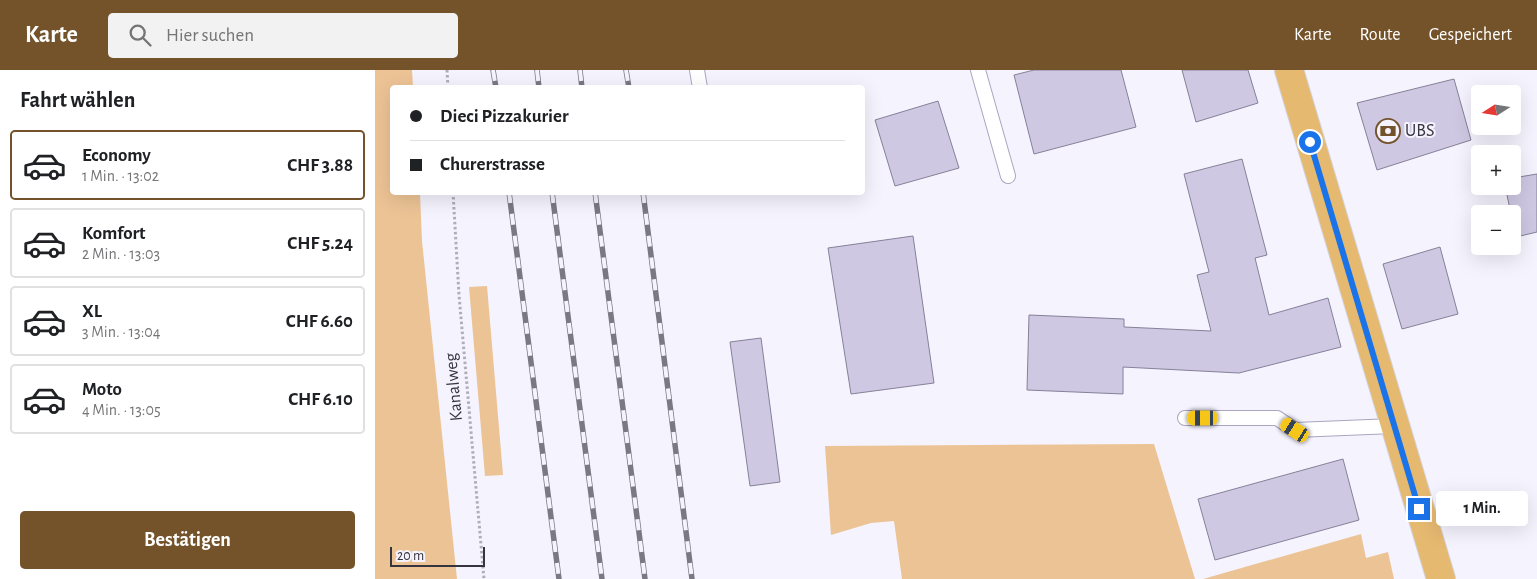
<!DOCTYPE html>
<html lang="de">
<head>
<meta charset="utf-8">
<style>
  body { margin:0; font-family:"Alegreya Sans",sans-serif; background:#f2f2f2; color:#202124; height:100vh; display:flex; flex-direction:column; font-size:19px; white-space:nowrap }
  * { box-sizing:border-box; margin:0 }
  p { font-size:16px; color:#757577 }
  .icon { flex:none; width:28px; height:28px; fill:none; stroke:currentColor; stroke-width:2; stroke-linecap:round; stroke-linejoin:round }
  .map { position:relative; flex:1; overflow:hidden }
  .sheet { display:flex; flex-direction:column; background:#fff; width:375px }
  .sheet>* { flex:none }
  .top-card { position:absolute; left:15px; top:15px; width:475px; height:110px; border-radius:5px; box-shadow:0 5px 20px #0002; display:grid; align-content:center; height:110px; padding:0 20px; background:#fff }
  .needle { width:32px; rotate:258deg }
  .buttons { position:absolute; left:1096px; top:15px; display:grid; gap:10px }
  .buttons a { display:grid; place-items:center; width:50px; height:50px; border-radius:5px; background:#fff; box-shadow:0 5px 20px #0002; font-size:25px }
  .scale { position:absolute; left:15px; bottom:12px; width:95px; box-sizing:border-box; padding-left:5px; border:2px solid #36343e; border-top:0; font-size:14px; line-height:18px; white-space:nowrap; color:#36343e; -webkit-text-stroke:4px #f5f3fe; paint-order:stroke }
  .end { position:absolute; width:22px; height:22px; margin:-11px; border:6px solid #1a73e8; background:#fff; box-shadow:0 0 0 2px #fff }
  .from { border-radius:50% }
  .bubble { position:absolute; height:35px; border-radius:5px; background:#fff; box-shadow:0 5px 20px #0002; font-size:16px; font-weight:700; line-height:35px; text-align:center }
  .car { position:absolute; width:15px; height:30px; margin:-15px -8px; border-radius:6px; box-shadow:0 0 4px 1px #0007; background:linear-gradient(#f5c518 24%,#345 0 40%,#f5c518 0 76%,#345 0 86%,#f5c518 0) }
  .top-card b { display:flex; align-items:center; gap:18px; height:48px; font-size:19px }
  .top-card b+b { border-top:1px solid #e0e0e0 }
  .top-card i { width:12px; height:12px; background:#202124 }
  ul { padding:0; list-style:none }
  li { display:flex; align-items:center; gap:15px; height:70px; margin:0 10px 8px; padding:0 10px; border:2px solid #e0e0e0; border-radius:5px }
  li div { flex:1 }
  li b { display:block; font-size:19px }
  li em { font-style:normal; font-weight:700 }
  li.active { border-color:#74532a }
  li>.icon { width:45px; height:45px; stroke-width:1.5 }
  h2 { padding:0 20px; font-size:22px; line-height:60px }
  .button { display:flex; gap:10px; margin-top:auto; padding:10px 20px }
  .button a { flex:1; height:58px; border-radius:5px; background:#74532a; color:#fff; font-size:20px; font-weight:700; line-height:58px; text-align:center }
  header { display:flex; align-items:center; gap:30px; box-sizing:border-box; height:70px; padding:0 25px; background:#74532a; color:#fff }
  header strong { font-size:24px }
  nav { display:flex; gap:28px; margin-inline-start:auto; font-size:18px }
  .search { width:350px; height:45px; background:#f2f2f2; display:flex; align-items:center; gap:12px; box-sizing:border-box; padding:0 18px; border-radius:5px; color:#757577; font-size:19px }
  main { display:flex; flex:1; min-height:0 }
  .map>svg:first-child { display:block }
</style>
</head>
<body>
<header>
<strong>Karte</strong>
<div class="search"><svg class="icon" aria-label="search" viewBox="0 0 24 24"><circle cx="10" cy="10" r="6"/><path d="M15 15l6 6"/></svg>Hier suchen</div>
<nav><a>Karte</a><a>Route</a><a>Gespeichert</a></nav>
</header>
<main>
<section class="sheet">
<h2>Fahrt wählen</h2>
<ul>
<li class="active"><svg class="icon" aria-label="car" viewBox="0 0 24 24"><path d="M5 17H2v-5l4-1 3-4h7l3 4 3 1v5h-3M9 17h6M6 11h13"/><circle cx="7" cy="17" r="2"/><circle cx="17" cy="17" r="2"/></svg><div><b>Economy</b><p>1 Min. · 13:02</p></div><em>CHF 3.88</em></li>
<li><svg class="icon" aria-label="car" viewBox="0 0 24 24"><path d="M5 17H2v-5l4-1 3-4h7l3 4 3 1v5h-3M9 17h6M6 11h13"/><circle cx="7" cy="17" r="2"/><circle cx="17" cy="17" r="2"/></svg><div><b>Komfort</b><p>2 Min. · 13:03</p></div><em>CHF 5.24</em></li>
<li><svg class="icon" aria-label="car" viewBox="0 0 24 24"><path d="M5 17H2v-5l4-1 3-4h7l3 4 3 1v5h-3M9 17h6M6 11h13"/><circle cx="7" cy="17" r="2"/><circle cx="17" cy="17" r="2"/></svg><div><b>XL</b><p>3 Min. · 13:04</p></div><em>CHF 6.60</em></li>
<li><svg class="icon" aria-label="car" viewBox="0 0 24 24"><path d="M5 17H2v-5l4-1 3-4h7l3 4 3 1v5h-3M9 17h6M6 11h13"/><circle cx="7" cy="17" r="2"/><circle cx="17" cy="17" r="2"/></svg><div><b>Moto</b><p>4 Min. · 13:05</p></div><em>CHF 6.10</em></li>
</ul>
<div class="button"><a>Bestätigen</a></div>
</section>
<div class="map">
<svg width="1162" height="509" viewBox="0 0 1162 509">
  <rect width="100%" height="100%" fill="#f5f3fe"/>
  <!-- green -->
  <path fill="#ecc395" d="M 0,0 L 37,0 L 38,17 L 18,18 L 18,122 L 45,123 L 47,171 L 82,509 L 0,509 Z
    M 112,216 L 128,405 L 110,406 L 94,217 Z
    M 779,374 L 820,509 L 527,509 L 519,451 L 496,453 L 456,465 L 450,376 Z
    M 986,464 L 991,488 L 1013,482 L 1019,509 L 828,509 Z"/>
  <!-- building -->
  <path fill="#cec8e3" stroke="#868098" d="M 659,0 L 746,0 L 761,57 L 659,84 L 639,5 Z
    M 807,0 L 873,0 L 883,33 L 821,52 Z
    M 1079,9 L 1096,70 L 1002,100 L 982,33 Z
    M 563,31 L 584,98 L 520,116 L 500,50 Z
    M 867,89 L 892,185 L 880,188 L 894,245 L 953,228 L 966,277 L 864,303 L 748,297 L 748,324 L 652,320 L 654,245 L 749,249 L 749,257 L 836,261 L 822,205 L 834,202 L 809,104 Z
    M 1162,104 L 1162,162 L 1141,167 L 1130,116 L 1138,116 L 1138,108 Z
    M 538,166 L 559,313 L 476,324 L 453,178 Z
    M 1065,177 L 1083,244 L 1027,259 L 1008,194 Z
    M 386,268 L 405,412 L 375,416 L 355,272 Z
    M 968,389 L 984,450 L 840,490 L 823,429 Z"/>
  <g fill="none" stroke-linecap="round" stroke-linejoin="round">
    <defs>
      <path id="service" d="M 322,0 L 325,18
        M 603,0 L 633,106
        M 810,348 L 902,348 L 920,360 L 1019,356"/>
      <path id="primary" d="M 914,0 L 1066,509"/>
    </defs>
    <!-- service casing -->
    <use href="#service" stroke="#aba5bf" stroke-width="16"/>
    <!-- primary casing -->
    <use href="#primary" stroke="#d3d2d5" stroke-width="30"/>
    <!-- path -->
    <path stroke="#afadb7" stroke-width="3" stroke-dasharray="2.5 2.5" stroke-linecap="butt" d="M 72,0 L 73,18
      M 78,122 L 84,225 L 109,509"/>
    <!-- service -->
    <use href="#service" stroke="#fff" stroke-width="14"/>
    <!-- primary -->
    <use href="#primary" stroke="#e6b971" stroke-width="28"/>
    <defs>
      <path id="rail" d="M 118,0 L 121,18
        M 162,0 L 164,18
        M 205,0 L 207,18
        M 251,0 L 254,18
        M 134,122 L 184,509
        M 177,122 L 227,509
        M 220,122 L 270,509
        M 268,122 L 317,509"/>
    </defs>
    <!-- rail casing -->
    <use href="#rail" stroke="#7a7883" stroke-width="5.5"/>
    <!-- rail -->
    <use href="#rail" stroke="#f5f3fe" stroke-width="4" stroke-dasharray="11" stroke-linecap="butt"/>
  </g>
  <g fill="none" stroke-linecap="round" stroke-linejoin="round">
    <!-- route -->
    <path stroke="#1a73e8" stroke-width="6" d="M 935,72 L 1044,439"/>
  </g>
  <!-- icons -->
  <defs>
    <symbol id="bank-ring" viewBox="-11 -11 22 22"><circle r="9.5" fill="#f5f3fe" stroke="#74532a" stroke-width="1.5"/><path d="M-6-4H6V4H-6ZM0-2.3a2.3 2.3 0 1 0 0 4.6a2.3 2.3 0 1 0 0-4.6Z" fill="#74532a"/></symbol>
  </defs>
  <g fill-rule="evenodd">
    <use href="#bank-ring" x="999" y="47" width="28" height="28"/>
  </g>
  <g text-anchor="middle" dominant-baseline="central" stroke-width="4" stroke-linejoin="round" paint-order="stroke">
    <!-- poi labels -->
    <g font-size="18" fill="#36343e" stroke="#f5f3fe" text-anchor="start">
      <text x="1030" y="61">UBS</text>
    </g>
    <!-- street labels -->
    <g font-size="18" fill="#36343e" stroke="#f5f3fe">
      <text transform="translate(79 317) rotate(-95)">Kanalweg</text>
    </g>
  </g>
</svg>
<div class="buttons">
<a><svg class="needle" viewBox="-14 -14 28 28"><path d="M0-13l5 13h-10z" fill="#e53935"/><path d="M0 13l5-13h-10z" fill="#757577"/></svg></a>
<a>+</a>
<a>−</a>
</div>
<div class="scale">20 m</div>
<i class="end from" style="left:935px;top:72px"></i>
<i class="end" style="left:1044px;top:439px"></i>
<div class="bubble" style="left:1061px;top:421px;width:92px">1 Min.</div>
<i class="car" style="left:828px;top:348px;rotate:270deg"></i>
<i class="car" style="left:920px;top:360px;rotate:303deg"></i>
<div class="top-card">
<b><i class="from"></i>Dieci Pizzakurier</b>
<b><i></i>Churerstrasse</b>
</div>
</div>
</main>
</body>
</html>
